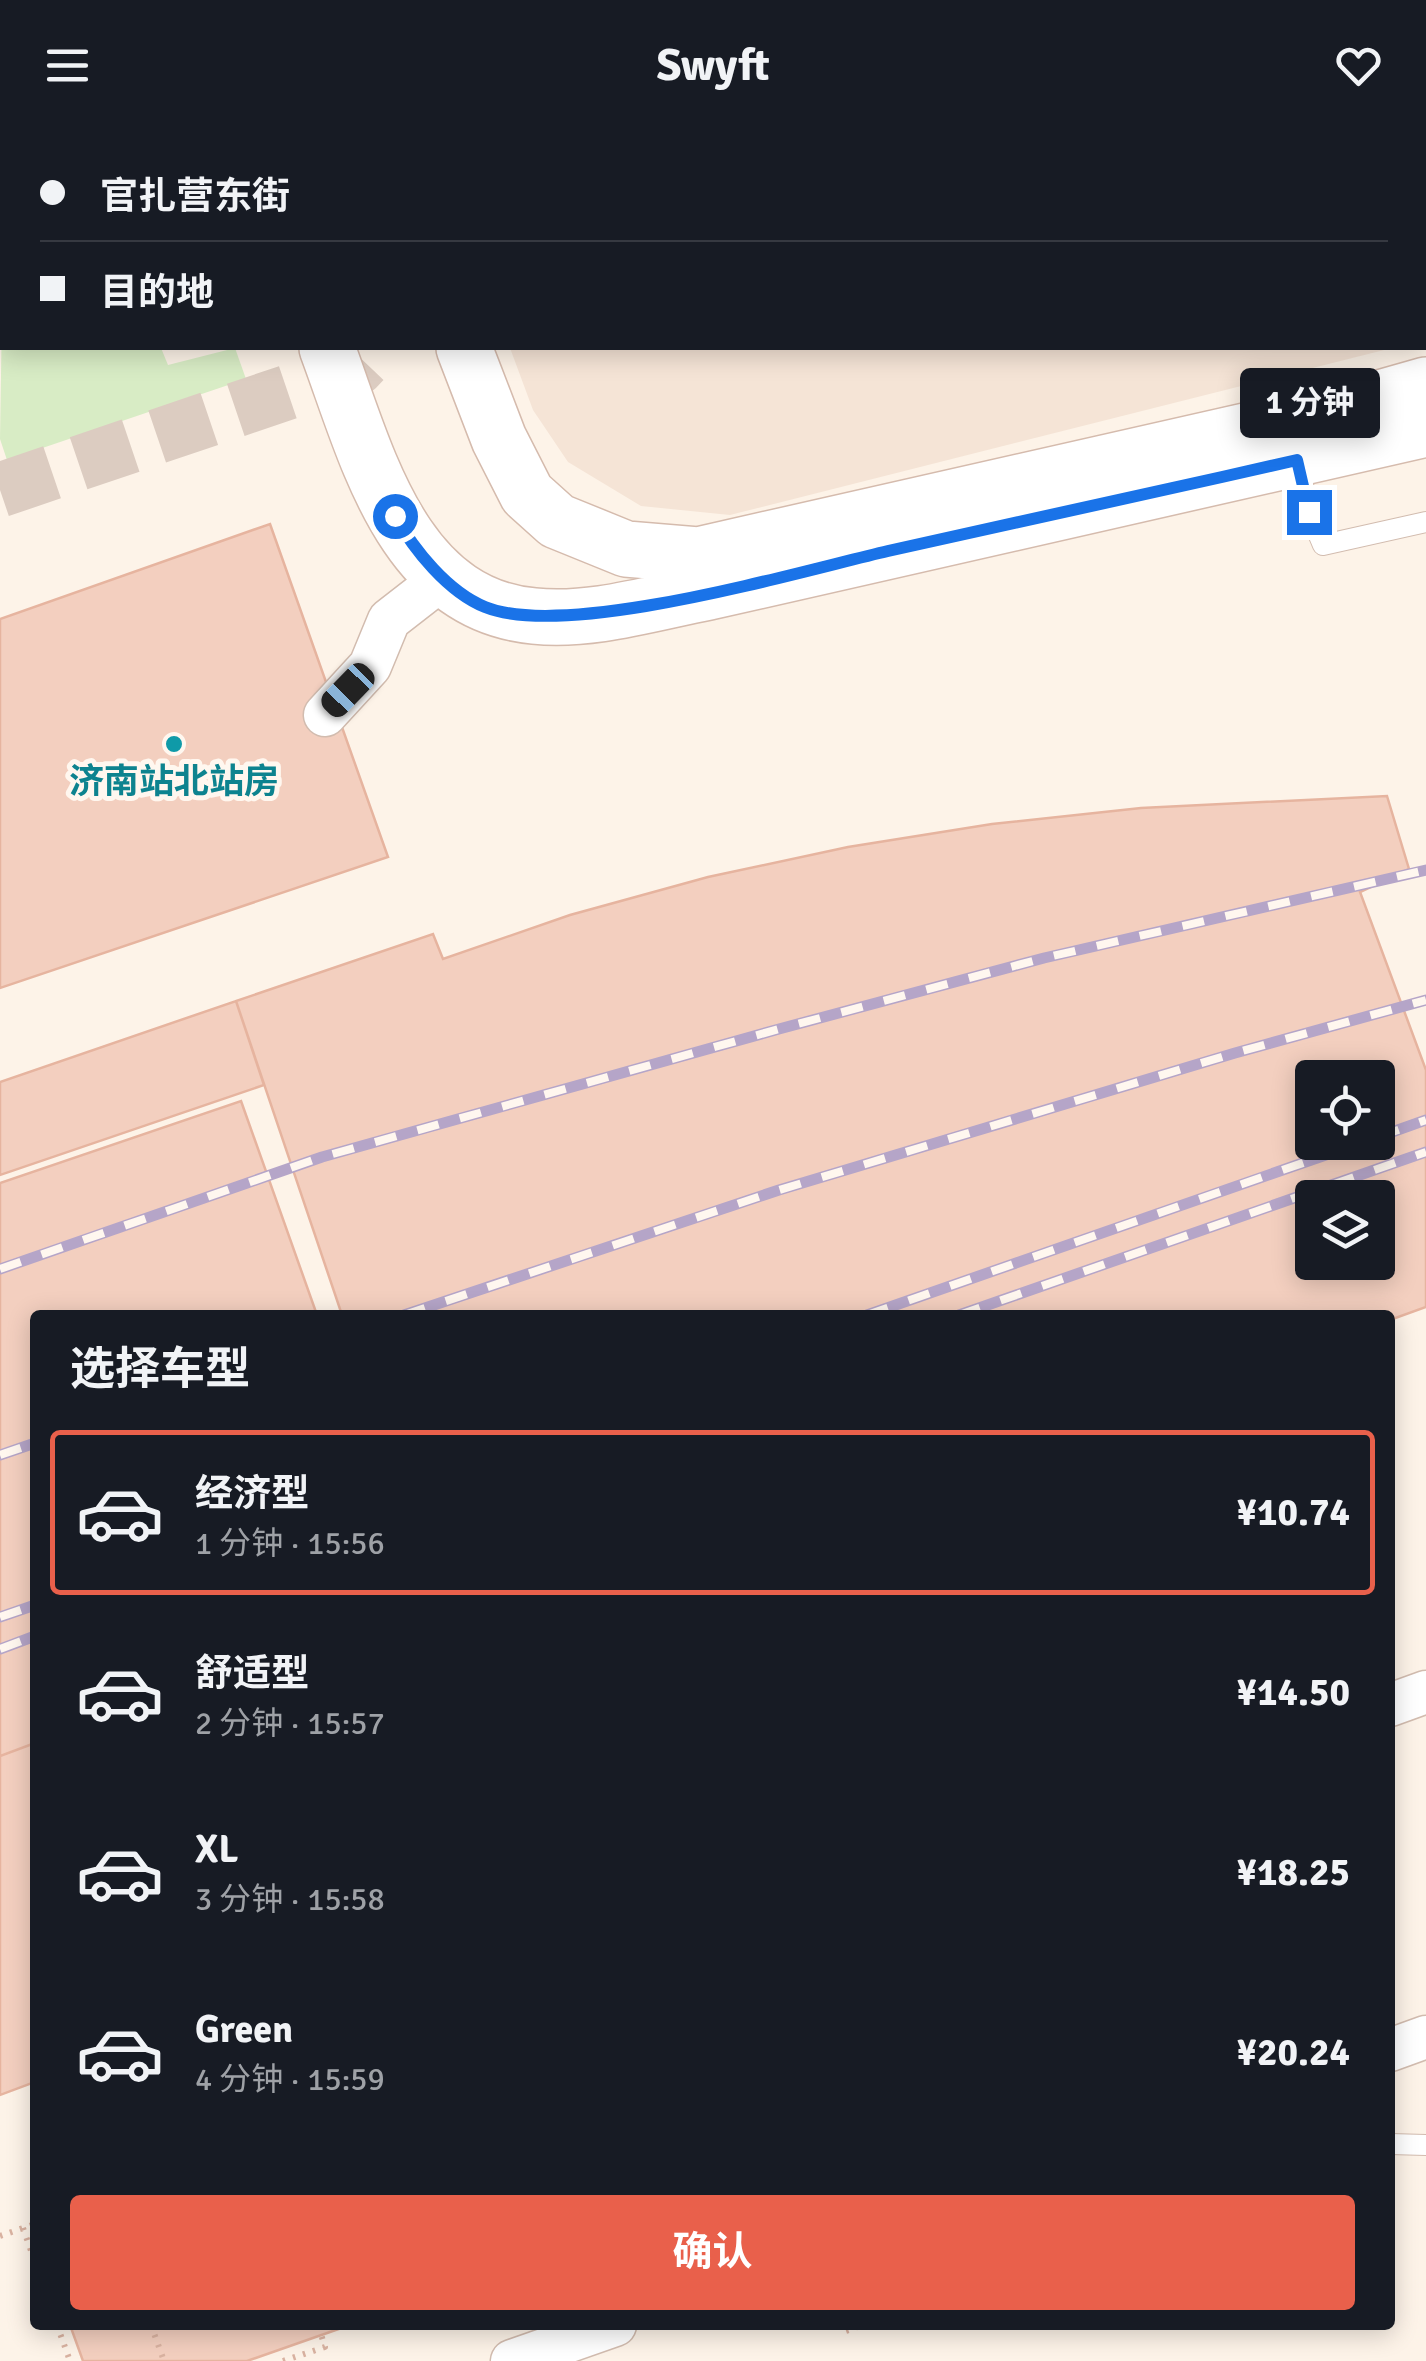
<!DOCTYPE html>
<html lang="zh">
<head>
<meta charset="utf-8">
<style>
  body { margin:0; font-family:Signika,"Noto Sans SC",sans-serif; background:#20242c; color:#f1f3f6; height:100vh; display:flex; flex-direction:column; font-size:38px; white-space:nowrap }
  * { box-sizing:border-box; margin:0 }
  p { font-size:32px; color:#9ea1a6 }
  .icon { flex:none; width:55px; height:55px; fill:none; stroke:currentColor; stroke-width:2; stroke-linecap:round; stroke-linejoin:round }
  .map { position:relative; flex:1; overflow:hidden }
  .sheet { position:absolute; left:30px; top:1180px; width:1365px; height:1020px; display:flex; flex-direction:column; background:#171b24; border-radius:10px; box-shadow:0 5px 25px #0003 }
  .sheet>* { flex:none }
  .guide { position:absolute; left:0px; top:0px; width:1428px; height:220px; box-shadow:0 5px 25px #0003; display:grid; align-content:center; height:220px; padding:0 40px; background:#171b24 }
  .controls { position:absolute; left:1295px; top:930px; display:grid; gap:20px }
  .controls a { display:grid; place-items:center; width:100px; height:100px; border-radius:10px; background:#171b24; box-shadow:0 5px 25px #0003; font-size:50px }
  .end { position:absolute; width:45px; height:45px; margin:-22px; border:12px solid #1a73e8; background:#fff; box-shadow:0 0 0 5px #fff }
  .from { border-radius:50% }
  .bubble { position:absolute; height:70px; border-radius:10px; background:#171b24; box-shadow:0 5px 25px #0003; font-size:32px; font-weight:700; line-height:70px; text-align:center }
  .car { position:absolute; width:30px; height:60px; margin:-30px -15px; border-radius:12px; box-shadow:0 0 8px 2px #0007; background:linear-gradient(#222 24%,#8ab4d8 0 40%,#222 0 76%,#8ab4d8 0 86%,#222 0) }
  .guide b { display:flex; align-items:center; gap:35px; height:95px; font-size:38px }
  .guide b+b { border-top:2px solid #363941 }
  .guide i { width:25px; height:25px; background:#f1f3f6 }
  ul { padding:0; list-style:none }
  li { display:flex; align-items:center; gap:30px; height:165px; margin:0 20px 15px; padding:0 20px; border:5px solid transparent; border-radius:10px }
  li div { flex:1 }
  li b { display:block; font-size:38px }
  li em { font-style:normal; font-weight:700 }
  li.active { border-color:#e9604b }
  li>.icon { width:90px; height:90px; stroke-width:1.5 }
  h2 { padding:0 40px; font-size:45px; line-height:120px }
  .cta { display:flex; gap:20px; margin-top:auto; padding:20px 40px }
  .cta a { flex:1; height:115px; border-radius:10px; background:#e9604b; color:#fff; font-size:40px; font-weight:700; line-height:115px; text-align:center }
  header { display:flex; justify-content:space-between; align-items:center; height:130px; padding:0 40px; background:#171b24; font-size:45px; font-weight:700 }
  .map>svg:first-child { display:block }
</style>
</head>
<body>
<header><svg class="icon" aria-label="menu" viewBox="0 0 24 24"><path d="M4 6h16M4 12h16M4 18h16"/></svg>Swyft<svg class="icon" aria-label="heart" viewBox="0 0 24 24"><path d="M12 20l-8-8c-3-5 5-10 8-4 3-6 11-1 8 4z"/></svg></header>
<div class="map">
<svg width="1426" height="2231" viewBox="0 0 1426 2231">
  <rect width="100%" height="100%" fill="#fdf3e8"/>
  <!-- residential -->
  <path fill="#f5e4d6" d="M 430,0 L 1426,0 L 1426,209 L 1425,2 Z
    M 510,218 L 1392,218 L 730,385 L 641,376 L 568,332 L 533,280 Z"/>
  <!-- green -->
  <path fill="#d8ecc5" d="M 2,180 L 2,218 L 161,218 L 168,235 L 235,218 L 246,249 L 7,330 L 0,309 Z"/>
  <!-- building -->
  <path fill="#f3cfbf" stroke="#e6b49f" stroke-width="2.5" fill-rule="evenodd" d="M 270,394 L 388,727 L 0,858 L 0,489 Z
    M 1387,666 L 1409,739 L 1360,762 L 1426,940 L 1426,1177 L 1390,1190 L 1390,1185 L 342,1185 L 236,871 L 433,804 L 443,829 L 570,785 L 708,747 L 848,717 L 992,694 L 1141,678 ZM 1312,948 L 1378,948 L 1378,1012 L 1312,1012 ZM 1312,1068 L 1378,1068 L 1378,1132 L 1312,1132 Z
    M 236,871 L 264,955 L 0,1045 L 0,952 Z
    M 241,971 L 317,1185 L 35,1185 L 35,1613 L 0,1626 L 0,1053 Z
    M 35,1613 L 35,1952 L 0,1965 L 0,1626 Z
    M 70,2195 L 350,2195 L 247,2231 L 83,2231 Z"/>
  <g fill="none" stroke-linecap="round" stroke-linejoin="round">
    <!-- secondary-tunnel -->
    <path stroke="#dcccc1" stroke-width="55" stroke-dasharray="55 28" stroke-linecap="butt" d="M 345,0 L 346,2
      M 0,360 L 356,239 L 376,218"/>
    <defs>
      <path id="lane" d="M 1298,332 L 1309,382 L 1323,415 L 1426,392
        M 1390,2014 L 1426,2015"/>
      <path id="street" d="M 325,585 L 370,536 L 389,490 L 443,448
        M 1390,1575 L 1426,1562
        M 1390,1920 L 1426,1907
        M 512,2231 L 615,2195"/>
      <path id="secondary" d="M 248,0 L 249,2
        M 382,0 L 383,2
        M 327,218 C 366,322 401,474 534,486 C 592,492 652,473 709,462 L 1426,299
        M 464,218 L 499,309 L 527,364 L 557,391 L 626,419 L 698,425 L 1338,280 L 1426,255"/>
    </defs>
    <!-- lane casing -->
    <use href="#lane" stroke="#d2bcaf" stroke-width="22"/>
    <!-- street casing -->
    <use href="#street" stroke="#d2bcaf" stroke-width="45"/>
    <!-- secondary casing -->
    <use href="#secondary" stroke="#d5bbad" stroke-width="58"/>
    <!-- path -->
    <path stroke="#d9b2a1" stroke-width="6" stroke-dasharray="2.5 8" stroke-linecap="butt" d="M 23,2098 L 35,2132
      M 0,2106 L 35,2094
      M 57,2195 L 70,2231
      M 151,2195 L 164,2231
      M 841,2195 L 843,2202 L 863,2195
      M 283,2231 L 325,2217 L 318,2195"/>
    <!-- lane -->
    <use href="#lane" stroke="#fff" stroke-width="20"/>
    <!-- street -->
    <use href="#street" stroke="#fff" stroke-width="42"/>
    <!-- secondary -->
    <use href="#secondary" stroke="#fff" stroke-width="55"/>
    <defs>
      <path id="rail" d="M 1378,1007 L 1426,990
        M 0,1139 L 322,1027 L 779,899 L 1044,828 L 1426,740
        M 404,1185 L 779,1060 L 1235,923 L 1426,870
        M 867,1185 L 1363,1012
        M 959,1185 L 1426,1022
        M 0,1325 L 35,1313
        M 0,1487 L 35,1475
        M 0,1519 L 35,1506"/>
    </defs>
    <!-- rail casing -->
    <use href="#rail" stroke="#b5a5c8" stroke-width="11"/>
    <!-- rail -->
    <use href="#rail" stroke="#fff7ef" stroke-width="8" stroke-dasharray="22" stroke-linecap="butt"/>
  </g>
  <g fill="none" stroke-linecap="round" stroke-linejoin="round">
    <!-- route -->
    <path stroke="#1a73e8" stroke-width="12" d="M 395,386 C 414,420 448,462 485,477 C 567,510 797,442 888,421 C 1025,391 1161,361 1297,330 L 1309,382"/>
  </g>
  <!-- markers -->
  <circle fill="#0f9aa8" stroke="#fff7ef" stroke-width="4" cx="174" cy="614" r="10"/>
  <g text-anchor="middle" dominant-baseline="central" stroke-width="10" stroke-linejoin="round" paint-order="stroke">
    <!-- culture labels -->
    <g font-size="35" font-weight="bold" fill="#0d838f" stroke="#fff7ef">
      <text x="174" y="651">济南站北站房</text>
    </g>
  </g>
</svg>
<div class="controls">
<a><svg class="icon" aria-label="locate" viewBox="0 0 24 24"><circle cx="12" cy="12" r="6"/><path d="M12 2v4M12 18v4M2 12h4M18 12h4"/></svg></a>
<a><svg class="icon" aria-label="layers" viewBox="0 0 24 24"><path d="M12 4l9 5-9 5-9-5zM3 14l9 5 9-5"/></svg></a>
</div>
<i class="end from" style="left:395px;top:386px"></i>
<i class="end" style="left:1309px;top:382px"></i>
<div class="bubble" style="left:1240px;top:238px;width:140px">1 分钟</div>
<i class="car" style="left:348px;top:560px;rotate:224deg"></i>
<div class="guide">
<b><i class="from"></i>官扎营东街</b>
<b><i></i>目的地</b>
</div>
<section class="sheet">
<h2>选择车型</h2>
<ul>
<li class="active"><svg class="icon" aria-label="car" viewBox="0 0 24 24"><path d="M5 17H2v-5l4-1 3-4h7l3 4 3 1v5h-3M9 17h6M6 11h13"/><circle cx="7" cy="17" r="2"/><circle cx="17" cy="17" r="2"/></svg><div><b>经济型</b><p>1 分钟 · 15:56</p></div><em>¥10.74</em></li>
<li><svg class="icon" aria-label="car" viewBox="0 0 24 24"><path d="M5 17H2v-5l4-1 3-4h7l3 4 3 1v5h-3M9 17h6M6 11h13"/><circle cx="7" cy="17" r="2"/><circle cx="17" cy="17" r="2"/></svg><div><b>舒适型</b><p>2 分钟 · 15:57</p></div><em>¥14.50</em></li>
<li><svg class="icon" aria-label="car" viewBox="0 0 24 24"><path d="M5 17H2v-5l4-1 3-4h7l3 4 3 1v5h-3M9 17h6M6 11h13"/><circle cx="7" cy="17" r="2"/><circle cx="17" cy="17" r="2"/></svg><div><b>XL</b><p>3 分钟 · 15:58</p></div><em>¥18.25</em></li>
<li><svg class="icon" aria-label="car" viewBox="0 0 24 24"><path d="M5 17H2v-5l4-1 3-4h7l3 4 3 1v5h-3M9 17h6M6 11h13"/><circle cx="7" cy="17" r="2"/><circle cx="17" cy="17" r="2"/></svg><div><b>Green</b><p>4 分钟 · 15:59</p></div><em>¥20.24</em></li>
</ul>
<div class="cta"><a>确认</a></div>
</section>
</div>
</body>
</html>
